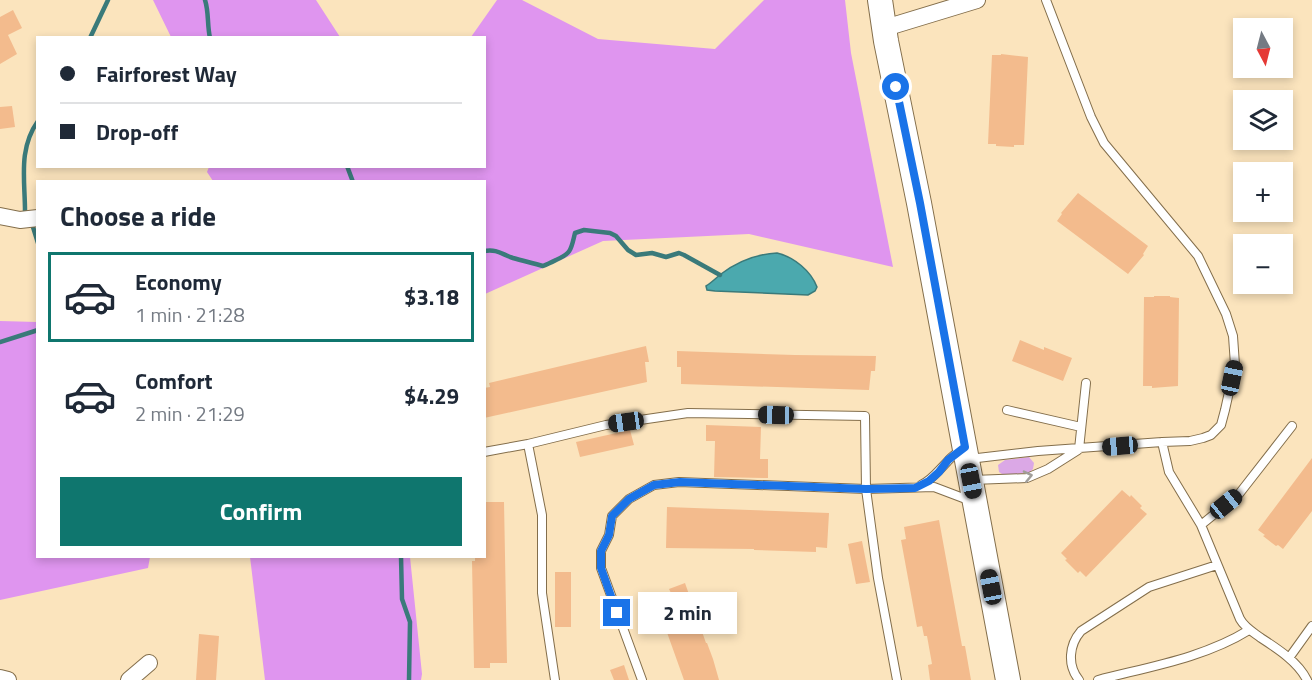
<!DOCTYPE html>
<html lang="en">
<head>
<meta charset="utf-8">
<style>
  body { margin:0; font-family:"Titillium Web",sans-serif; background:#f2f2f3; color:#1f2937; height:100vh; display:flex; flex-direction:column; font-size:22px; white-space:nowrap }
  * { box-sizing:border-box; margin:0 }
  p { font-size:20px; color:#747a83 }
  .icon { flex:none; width:33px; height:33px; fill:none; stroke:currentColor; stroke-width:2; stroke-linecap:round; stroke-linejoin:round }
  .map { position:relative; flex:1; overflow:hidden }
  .drawer { position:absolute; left:36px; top:180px; width:450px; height:378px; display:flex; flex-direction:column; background:#fff; border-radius:0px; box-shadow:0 3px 9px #0003 }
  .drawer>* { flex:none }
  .hud { position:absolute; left:36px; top:36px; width:450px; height:132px; border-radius:0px; box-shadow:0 3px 9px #0003; display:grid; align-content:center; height:132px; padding:0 24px; background:#fff }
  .needle { width:39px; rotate:173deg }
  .fabs { position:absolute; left:1233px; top:18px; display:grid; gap:12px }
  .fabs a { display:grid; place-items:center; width:60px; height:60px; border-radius:0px; background:#fff; box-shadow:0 3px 9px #0003; font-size:30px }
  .end { position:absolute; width:27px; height:27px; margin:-14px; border:8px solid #1a73e8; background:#fff; box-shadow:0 0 0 3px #fff }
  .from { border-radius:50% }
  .bubble { position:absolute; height:42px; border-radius:0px; background:#fff; box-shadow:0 3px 9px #0003; font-size:20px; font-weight:700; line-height:42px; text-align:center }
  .car { position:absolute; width:18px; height:36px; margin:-18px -9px; border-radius:8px; box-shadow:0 0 4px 2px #0007; background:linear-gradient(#222 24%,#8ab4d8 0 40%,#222 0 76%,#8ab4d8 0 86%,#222 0) }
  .hud b { display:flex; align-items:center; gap:21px; height:57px; font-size:22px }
  .hud b+b { border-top:2px solid #e0e1e3 }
  .hud i { width:15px; height:15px; background:#1f2937 }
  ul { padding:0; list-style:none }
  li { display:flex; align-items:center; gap:18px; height:90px; margin:0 12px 9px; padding:0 12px; border:3px solid transparent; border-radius:0px }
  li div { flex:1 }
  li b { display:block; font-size:22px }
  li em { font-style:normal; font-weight:700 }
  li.active { border-color:#0f766e }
  li>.icon { width:54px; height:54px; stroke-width:1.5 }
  h2 { padding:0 24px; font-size:27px; line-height:72px }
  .action { display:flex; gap:12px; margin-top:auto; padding:12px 24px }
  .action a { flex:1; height:69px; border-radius:0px; background:#0f766e; color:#fff; font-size:24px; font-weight:700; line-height:69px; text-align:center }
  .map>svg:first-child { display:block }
</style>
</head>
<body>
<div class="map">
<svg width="1312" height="680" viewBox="0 0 1312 680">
  <rect width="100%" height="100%" fill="#fbe4bd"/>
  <!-- green -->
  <path fill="#dba8e6" d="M 1029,457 L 1034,463 L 1033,469 L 1030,472 L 1005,476 L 999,472 L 998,465 L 1005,460 Z"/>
  <!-- forest -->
  <path fill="#df95ef" d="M 153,0 L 316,0 L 340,37 L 171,37 Z
    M 497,0 L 522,0 L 598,39 L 715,49 L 764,0 L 845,0 L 851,53 L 893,267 L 749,234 L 603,241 L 485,294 L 484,182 L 213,181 L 207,172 L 209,167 L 484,166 L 484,38 L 471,37 Z
    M 0,321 L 37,322 L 38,556 L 150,557 L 148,568 L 0,600 Z
    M 250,557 L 410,557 L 422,674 L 421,680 L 265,680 Z"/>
  <!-- water -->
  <path fill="#4ba9ae" stroke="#3a7a7a" stroke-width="1.5" d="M 777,253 C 794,257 811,271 817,287 L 815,291 L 808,295 L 715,291 L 707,290 L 706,286 C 711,283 716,278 721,274 C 737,262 757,254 777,253 Z"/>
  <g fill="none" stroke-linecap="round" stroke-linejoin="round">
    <!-- stream -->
    <path stroke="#3a7a7a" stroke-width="4.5" d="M 205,0 C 209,12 207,25 210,38
      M 90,38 L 108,0
      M 347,166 L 353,182
      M 25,211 C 25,180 18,149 38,121
      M 33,227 L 38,243
      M 484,251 C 498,249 501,254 513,258 C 523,261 533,263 543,266 C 548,264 552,262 556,260 C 572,253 571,249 575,233 L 584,230 L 610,233 L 616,236 L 628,250 L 636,255 L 652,253 L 666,257 L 679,253 L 684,255 L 720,275
      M 0,342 L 38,330
      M 401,556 L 402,599 L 410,622 L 409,680"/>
  </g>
  <!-- building -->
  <path fill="#f3bb8d" d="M 13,10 L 22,28 L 8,35 L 17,54 L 0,64 L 0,17 Z
    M 1001,54 L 1028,57 L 1024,145 L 1014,145 L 1014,147 L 996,146 L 996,144 L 988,144 L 992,55 L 1001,55 Z
    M 12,106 L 15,127 L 0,129 L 0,107 Z
    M 1078,193 L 1148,246 L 1143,254 L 1144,255 L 1128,274 L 1057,221 L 1062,214 L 1061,213 Z
    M 1154,296 L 1170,296 L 1170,297 L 1179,298 L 1178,386 L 1152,388 L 1152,386 L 1143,386 L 1144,297 L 1154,297 Z
    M 1020,340 L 1044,350 L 1044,347 L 1072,358 L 1063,381 L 1012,361 Z
    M 646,346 L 649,362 L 645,362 L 647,382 L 484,418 L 484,388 L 490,387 L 489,383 Z
    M 677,351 L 795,355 L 876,356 L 875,371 L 871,371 L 869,390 L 681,384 L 681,367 L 677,367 Z
    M 706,425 L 761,427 L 760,459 L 768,459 L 768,478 L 714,477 L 715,441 L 706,441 Z
    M 630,430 L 634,445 L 580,457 L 576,442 Z
    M 1312,458 L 1312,511 L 1283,549 L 1278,545 L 1276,546 L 1263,536 L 1265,535 L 1258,530 Z
    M 1122,490 L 1130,497 L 1131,495 L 1142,506 L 1140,508 L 1147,514 L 1086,577 L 1080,571 L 1078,573 L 1065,560 L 1067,559 L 1061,553 Z
    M 484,502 L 504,502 L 507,663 L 490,663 L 490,668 L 474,668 L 472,561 L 475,561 L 475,556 L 484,556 Z
    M 667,507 L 829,513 L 827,548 L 816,547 L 816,552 L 754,550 L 754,549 L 666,548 Z
    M 939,520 L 962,646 L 965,646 L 971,680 L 930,680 L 928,665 L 932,664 L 927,636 L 924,636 L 922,626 L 917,627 L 901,540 L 906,539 L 904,527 Z
    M 862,541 L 870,582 L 856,584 L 848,544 Z
    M 555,572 L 571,572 L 571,627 L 555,627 Z
    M 685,583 L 706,643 L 707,643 L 713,659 L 719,680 L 684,680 L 655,599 L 671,593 L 669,589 Z
    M 199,634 L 219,636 L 216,680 L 196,680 Z
    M 624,665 L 629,680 L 614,680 L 610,670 Z"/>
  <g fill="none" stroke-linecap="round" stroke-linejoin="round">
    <defs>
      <path id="service" d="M 1007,410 L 1081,427
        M 1162,442 L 1169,472 L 1201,525 L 1240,619 C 1245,628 1253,632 1261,638 C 1278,649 1298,662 1307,680
        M 1079,449 L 1086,383
        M 484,452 L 528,444
        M 969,459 L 1038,451 L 1162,442 L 1190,441 L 1203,438 L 1211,435 L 1221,425 L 1225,410 L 1235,365 L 1233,336 L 1226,314 L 1198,256 L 1104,143 L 1091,117 L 1046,0
        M 973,480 L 1027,478 L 1048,469 L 1078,450
        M 921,485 C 932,480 938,471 947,462 C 951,457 957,453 962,449
        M 1201,525 L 1239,494 L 1292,426
        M 1289,658 L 1312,626
        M 555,680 L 542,593 L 542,515 L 528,444 L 606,425 L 688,413 L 865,416 L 866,489 L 878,578 L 897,680
        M 642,680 L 601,568 L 601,551 L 609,535 L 612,516 L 629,499 L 654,485 L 679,482 L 866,489 L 934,487 L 971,501
        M 1079,680 C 1067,665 1069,645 1081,631 L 1149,587 L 1217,565
        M 1098,680 C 1148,667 1204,658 1249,630"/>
      <path id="minor" d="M 885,28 L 977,0
        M 0,216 L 20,220 L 38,218
        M 0,678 L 8,680
        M 129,680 L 149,663"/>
      <path id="secondary" d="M 880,0 L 886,41 L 919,203 L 1008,680"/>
    </defs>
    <!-- service casing -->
    <use href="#service" stroke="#836e4b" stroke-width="10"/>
    <!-- minor casing -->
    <use href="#minor" stroke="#836e4b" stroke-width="18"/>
    <!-- secondary casing -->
    <use href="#secondary" stroke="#836e4b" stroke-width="26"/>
    <!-- service -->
    <use href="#service" stroke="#fff" stroke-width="8"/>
    <!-- minor -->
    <use href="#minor" stroke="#fff" stroke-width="16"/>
    <!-- secondary -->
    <use href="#secondary" stroke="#fff" stroke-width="24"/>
  </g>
  <!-- one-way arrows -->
  <defs><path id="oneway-chevron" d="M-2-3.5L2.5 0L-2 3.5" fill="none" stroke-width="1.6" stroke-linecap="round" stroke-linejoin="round" transform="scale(1.5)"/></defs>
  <use stroke="#a19e99" href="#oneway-chevron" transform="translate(1028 476) rotate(-13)"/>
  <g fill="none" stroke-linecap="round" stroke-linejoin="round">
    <!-- route -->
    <path stroke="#1a73e8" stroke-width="8" d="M 617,613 L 601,568 L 601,551 L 609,535 L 612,516 L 629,499 L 654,485 L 680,482 L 866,489 L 915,488 L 929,481 L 939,472 L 948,460 L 965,447 L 920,203 L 896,87"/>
  </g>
</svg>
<div class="fabs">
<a><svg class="needle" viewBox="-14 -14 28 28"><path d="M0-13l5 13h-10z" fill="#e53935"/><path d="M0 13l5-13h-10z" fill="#747a83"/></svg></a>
<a><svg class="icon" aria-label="layers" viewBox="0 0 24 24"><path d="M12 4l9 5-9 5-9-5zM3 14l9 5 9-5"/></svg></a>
<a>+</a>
<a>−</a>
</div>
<i class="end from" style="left:896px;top:87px"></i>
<i class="end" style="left:617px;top:613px"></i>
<div class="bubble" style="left:638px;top:592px;width:99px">2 min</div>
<i class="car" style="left:1232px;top:378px;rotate:12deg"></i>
<i class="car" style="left:776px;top:415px;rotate:271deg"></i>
<i class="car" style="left:626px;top:422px;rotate:262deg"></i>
<i class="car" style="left:1120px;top:446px;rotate:265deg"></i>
<i class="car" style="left:971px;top:481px;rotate:169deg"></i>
<i class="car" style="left:1226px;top:504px;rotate:51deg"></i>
<i class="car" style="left:991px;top:587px;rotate:349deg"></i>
<div class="hud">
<b><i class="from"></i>Fairforest Way</b>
<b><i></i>Drop-off</b>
</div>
<section class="drawer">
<h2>Choose a ride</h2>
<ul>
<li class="active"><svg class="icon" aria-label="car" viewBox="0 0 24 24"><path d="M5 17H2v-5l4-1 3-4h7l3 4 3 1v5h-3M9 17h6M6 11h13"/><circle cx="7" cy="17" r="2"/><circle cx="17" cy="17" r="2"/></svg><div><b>Economy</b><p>1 min · 21:28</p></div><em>$3.18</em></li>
<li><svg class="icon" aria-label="car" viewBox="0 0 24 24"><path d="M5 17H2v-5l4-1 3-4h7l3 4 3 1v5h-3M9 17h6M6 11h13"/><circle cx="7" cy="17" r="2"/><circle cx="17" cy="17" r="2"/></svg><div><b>Comfort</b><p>2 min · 21:29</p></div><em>$4.29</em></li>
</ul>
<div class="action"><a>Confirm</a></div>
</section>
</div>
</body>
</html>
